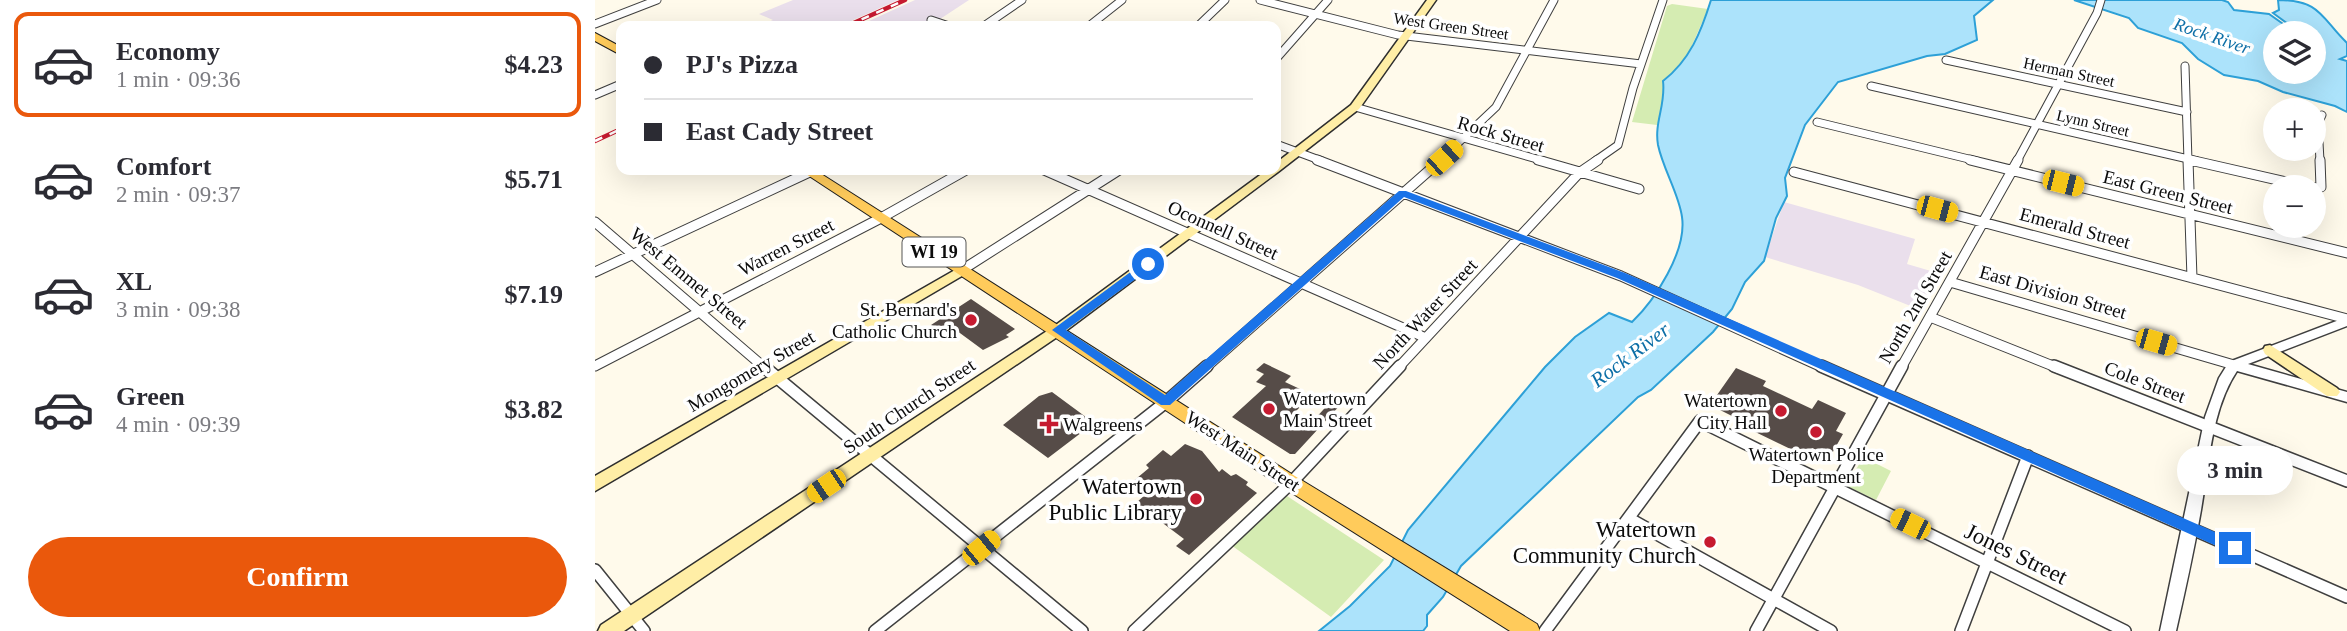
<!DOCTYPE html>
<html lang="en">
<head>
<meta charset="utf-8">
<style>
  body { margin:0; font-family:Georgia,serif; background:#f2f2f3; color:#2b2b33; height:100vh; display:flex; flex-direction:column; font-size:26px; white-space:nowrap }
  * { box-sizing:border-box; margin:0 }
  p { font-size:23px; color:#7c7c81 }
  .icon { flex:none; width:38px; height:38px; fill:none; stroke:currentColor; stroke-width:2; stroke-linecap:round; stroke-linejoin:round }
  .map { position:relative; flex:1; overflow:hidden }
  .sheet { display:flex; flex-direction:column; background:#fff; width:595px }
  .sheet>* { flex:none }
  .hud { position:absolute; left:21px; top:21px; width:665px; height:154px; border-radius:14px; box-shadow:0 7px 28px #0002; display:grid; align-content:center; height:154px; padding:0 28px; background:#fff }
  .buttons { position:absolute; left:1668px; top:21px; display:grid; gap:14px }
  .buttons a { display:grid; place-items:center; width:63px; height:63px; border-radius:50%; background:#fff; box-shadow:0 7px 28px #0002; font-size:35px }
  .end { position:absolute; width:32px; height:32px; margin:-16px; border:9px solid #1a73e8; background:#fff; box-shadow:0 0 0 4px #fff }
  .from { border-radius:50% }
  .bubble { position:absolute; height:49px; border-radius:24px; background:#fff; box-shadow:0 7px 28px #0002; font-size:23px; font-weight:800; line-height:49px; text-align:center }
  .car { position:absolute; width:21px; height:42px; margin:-21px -10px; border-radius:9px; box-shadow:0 0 5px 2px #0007; background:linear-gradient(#f5c518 24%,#345 0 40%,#f5c518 0 76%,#345 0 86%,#f5c518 0) }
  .hud b { display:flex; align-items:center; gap:24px; height:66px; font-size:26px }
  .hud b+b { border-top:2px solid #e1e1e2 }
  .hud i { width:18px; height:18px; background:#2b2b33 }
  ul { padding:12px 0 0; list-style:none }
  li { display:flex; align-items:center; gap:21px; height:105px; margin:0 14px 10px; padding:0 14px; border:4px solid transparent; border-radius:14px }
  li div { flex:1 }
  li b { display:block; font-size:26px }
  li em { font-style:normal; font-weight:800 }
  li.active { border-color:#ea580c }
  li>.icon { width:63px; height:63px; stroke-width:1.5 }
  .primary-button { display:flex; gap:14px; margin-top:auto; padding:14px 28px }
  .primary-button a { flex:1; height:80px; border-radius:42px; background:#ea580c; color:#fff; font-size:28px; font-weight:800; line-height:80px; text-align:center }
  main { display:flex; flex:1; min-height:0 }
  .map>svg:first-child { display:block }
</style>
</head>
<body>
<main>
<section class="sheet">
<ul>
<li class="active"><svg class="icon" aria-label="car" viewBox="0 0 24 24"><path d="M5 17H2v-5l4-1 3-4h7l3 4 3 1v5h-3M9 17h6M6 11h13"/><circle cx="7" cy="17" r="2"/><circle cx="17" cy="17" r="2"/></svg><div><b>Economy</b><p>1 min · 09:36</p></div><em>$4.23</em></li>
<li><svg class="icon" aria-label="car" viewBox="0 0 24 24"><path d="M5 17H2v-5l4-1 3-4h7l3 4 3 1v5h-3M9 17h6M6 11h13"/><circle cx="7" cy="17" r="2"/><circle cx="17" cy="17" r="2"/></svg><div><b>Comfort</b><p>2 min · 09:37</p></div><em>$5.71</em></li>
<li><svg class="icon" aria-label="car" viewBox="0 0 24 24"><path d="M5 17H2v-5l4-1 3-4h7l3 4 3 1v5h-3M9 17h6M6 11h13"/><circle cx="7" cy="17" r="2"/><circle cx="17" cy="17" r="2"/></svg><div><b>XL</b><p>3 min · 09:38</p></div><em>$7.19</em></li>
<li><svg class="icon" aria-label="car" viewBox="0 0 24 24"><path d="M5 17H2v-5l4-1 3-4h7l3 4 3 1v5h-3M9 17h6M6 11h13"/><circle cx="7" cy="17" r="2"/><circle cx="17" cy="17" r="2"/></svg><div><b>Green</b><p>4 min · 09:39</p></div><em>$3.82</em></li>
</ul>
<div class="primary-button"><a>Confirm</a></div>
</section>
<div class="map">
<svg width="1752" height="631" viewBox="0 0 1752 631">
  <rect width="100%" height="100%" fill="#fffaeb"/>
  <!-- industrial -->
  <path fill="#eadfec" d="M 198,0 L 303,0 L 245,26 L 163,26 L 178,20 L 164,14 Z
    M 320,0 L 374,0 L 339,23 L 347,26 L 263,26 Z
    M 1189,202 L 1320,239 L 1312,264 L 1346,274 L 1328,305 L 1325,308 L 1313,305 L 1263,285 L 1170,257 Z"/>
  <!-- green -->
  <path fill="#d5ecb2" d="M 1077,4 L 1113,9 L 1062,125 L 1037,122 L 1072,6 Z
    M 1268,457 L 1296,471 L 1281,500 L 1252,486 Z
    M 689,494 L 789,560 L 736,617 L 636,545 Z"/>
  <!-- water -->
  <path fill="#ace3fb" stroke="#2da0d7" stroke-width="2" d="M 1116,0 L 1398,0 L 1379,16 L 1382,40 L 1350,54 L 1332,56 L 1243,82 L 1210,125 L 1190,178 L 1192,196 L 1181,218 L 1169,261 L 1150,282 L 1137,309 L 1118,332 L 1056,390 L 1043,397 L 866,566 L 848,597 L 832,615 L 832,626 L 828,631 L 724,631 L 755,606 L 795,566 L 813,530 L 950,367 L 980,337 L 1014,313 L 1037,322 C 1060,300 1092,251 1087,217 C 1084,194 1068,169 1063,145 C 1059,122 1071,105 1068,81 C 1095,60 1106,32 1116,0 Z
    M 1479,0 L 1627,0 L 1633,2 L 1639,10 L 1674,14 L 1701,33 L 1680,33 L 1680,72 L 1718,72 L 1718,33 L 1705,33 L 1678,13 L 1684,10 L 1683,0 C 1726,0 1726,18 1752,43 L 1752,56 L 1745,59 L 1752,61 L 1752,112 L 1740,106 L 1688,92 L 1663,81 L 1629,75 L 1603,59 L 1587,43 L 1543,28 L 1534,18 Z"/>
  <!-- building -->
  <path fill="#564c48" d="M 376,299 L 420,329 L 411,335 L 414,337 L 388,350 L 354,325 L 344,331 L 336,325 Z
    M 669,363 L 696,376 L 690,382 L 705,389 L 696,398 L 708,404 L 701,411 L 717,422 L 739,398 L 748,402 L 700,454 L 695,454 L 637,417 L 671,386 L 661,382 L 669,374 L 661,370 Z
    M 1141,368 L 1171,381 L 1168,386 L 1217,409 L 1223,400 L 1251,413 L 1241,431 L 1248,434 L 1235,457 L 1217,448 L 1212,457 L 1150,427 L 1151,425 L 1141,418 L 1115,405 Z
    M 457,392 L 499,423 L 453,458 L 408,425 L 444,396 Z
    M 590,444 L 607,451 L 624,472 L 627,469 L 636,476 L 641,474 L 653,482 L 651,485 L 662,493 L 594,555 L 581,546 L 589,539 L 541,503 L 551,494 L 536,483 L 554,468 L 551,465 L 568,450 L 576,456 Z"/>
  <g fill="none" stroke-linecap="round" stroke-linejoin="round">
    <defs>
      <path id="minor-far2" d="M 665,0 L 803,35 L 1046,64
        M 336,20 L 354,26
        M 0,24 L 62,0
        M 389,26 L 427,0
        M 494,26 L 527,0
        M 603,26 L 630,0
        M 681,59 L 733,0
        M 1351,60 L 1592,112
        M 1590,66 L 1593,161
        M 1276,86 L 1602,161
        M 0,95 L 26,84
        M 760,107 L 949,161
        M 1222,122 L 1382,161
        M 681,144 L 727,161
        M 844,161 L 901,107 L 959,0
        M 1000,161 L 1023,145 L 1038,88 L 1068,0
        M 1422,161 L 1502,13 L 1506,0
        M 1725,161 L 1723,124 L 1727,115"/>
      <path id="minor-far1" d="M 722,160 L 1026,276 L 1229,368
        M 943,160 L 1044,189
        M 1375,160 L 1752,253
        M 1593,160 L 1597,278
        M 1595,160 L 1713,187
        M 449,170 L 831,338
        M 1199,172 L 1752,319
        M 1718,188 L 1726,187 L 1725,160
        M 0,222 L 170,368
        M 367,270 L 524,170
        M 0,272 L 219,170
        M 1355,282 L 1639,365
        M 1335,317 L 1463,368
        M 0,366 L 286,218 L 371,170
        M 610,368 L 846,160
        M 803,368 L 984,173 L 1003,160
        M 1306,368 L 1423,160"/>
      <path id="minor" d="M 168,366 L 487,631
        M 1226,366 L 1752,597
        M 1459,366 L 1752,481
        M 1035,519 L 1236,631
        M 0,570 L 49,631
        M 280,631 L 571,402 L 612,366
        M 539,631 L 696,483 L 805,366
        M 950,631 L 1105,421 L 1530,631
        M 1161,631 L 1307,366
        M 1366,631 L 1433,456"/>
      <path id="tertiary" d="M 1752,317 L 1752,326 L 1653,364 L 1752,392 L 1752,402 L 1642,371 C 1616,410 1614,465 1606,510 C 1599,551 1590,591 1581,631 L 1565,631 L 1610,417 L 1624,378 L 1634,362 Z"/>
      <path id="secondary" d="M 832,0 L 841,0 L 764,109 L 683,172 L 468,333 L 29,631 L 3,631 L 6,625 L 458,327 L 672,170 L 681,170 L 681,163 L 756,105 Z
        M 367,266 L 374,270 L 372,273 L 0,491 L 0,476 Z
        M 1675,345 L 1742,388 L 1745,392 L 1742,396 L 1732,396 L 1670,354 L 1668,350 L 1670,346 Z"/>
      <path id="primary" d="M 0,33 L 26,47 L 26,55 L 0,41 Z
        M 205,170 L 220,170 L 703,478 L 942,624 L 945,631 L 915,631 L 689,488 Z"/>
    </defs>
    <!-- minor-far2 casing -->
    <use href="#minor-far2" stroke="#3f3f3f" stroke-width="9"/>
    <!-- minor-far1 casing -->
    <use href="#minor-far1" stroke="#3f3f3f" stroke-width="11"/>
    <!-- minor casing -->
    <use href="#minor" stroke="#3f3f3f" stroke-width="14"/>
    <!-- tertiary casing -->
    <use href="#tertiary" stroke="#3f3f3f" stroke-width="3"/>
    <!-- secondary casing -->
    <use href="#secondary" stroke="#2e2e2e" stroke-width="3"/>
    <!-- primary casing -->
    <use href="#primary" stroke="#1d1d1d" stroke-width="2"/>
    <!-- minor-far2 -->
    <use href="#minor-far2" stroke="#fff" stroke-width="7"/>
    <!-- minor-far1 -->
    <use href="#minor-far1" stroke="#fff" stroke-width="9"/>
    <!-- minor -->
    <use href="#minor" stroke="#fff" stroke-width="11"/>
    <!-- tertiary -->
    <use href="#tertiary" fill="#fff" fill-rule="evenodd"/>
    <!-- secondary -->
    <use href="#secondary" fill="#ffeea6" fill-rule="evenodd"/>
    <!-- primary -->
    <use href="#primary" fill="#ffcb5b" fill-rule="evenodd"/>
    <defs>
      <path id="rail" d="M 252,26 L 310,0
        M 0,141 L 26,129"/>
    </defs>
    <!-- rail casing -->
    <use href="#rail" stroke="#c61a30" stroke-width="4.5"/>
    <!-- rail -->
    <use href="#rail" stroke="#fff" stroke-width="2.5" stroke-dasharray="8" stroke-linecap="butt"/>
  </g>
  <!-- route -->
  <path fill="#1a73e8" d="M 804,191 L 811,191 L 1030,273 L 1645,543 L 1647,548 L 1640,554 L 1635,552 L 1022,278 L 809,197 L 575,405 L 566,405 L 457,330 L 549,262 L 557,262 L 557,267 L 471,330 L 570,395 Z"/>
  <!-- markers -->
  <g fill="#c61a30" stroke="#fff" stroke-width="2.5">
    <circle cx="376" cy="320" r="7"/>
    <circle cx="674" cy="409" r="7"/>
    <circle cx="1186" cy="411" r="7"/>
    <path d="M450.5 413.5h7v7h7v7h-7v7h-7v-7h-7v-7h7z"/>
    <circle cx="1221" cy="432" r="7"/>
    <circle cx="601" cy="499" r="7"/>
    <circle cx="1115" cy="542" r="7"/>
  </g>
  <g text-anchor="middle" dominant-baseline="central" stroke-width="7" stroke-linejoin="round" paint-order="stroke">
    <!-- far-street labels -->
    <g font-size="16" fill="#0c0c0c" stroke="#fff">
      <text transform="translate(856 26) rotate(8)">West Green Street</text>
      <text transform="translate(1474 72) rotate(12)">Herman Street</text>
      <text transform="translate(1498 123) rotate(13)">Lynn Street</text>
    </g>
    <!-- far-water labels -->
    <g font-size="18" font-style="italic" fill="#0d6fa7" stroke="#fff">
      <text transform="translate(1617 36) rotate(19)">Rock River</text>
    </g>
    <!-- shield labels -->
    <rect fill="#fff" stroke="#555" stroke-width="2" x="307.5" y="237.5" width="63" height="29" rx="5"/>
    <g font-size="18" font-weight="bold" fill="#0c0c0c">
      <text x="339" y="252">WI 19</text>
    </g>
    <!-- street labels -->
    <g font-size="19" fill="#0c0c0c" stroke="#fff">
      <text transform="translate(906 134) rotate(16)">Rock Street</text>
      <text transform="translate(1573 192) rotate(14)">East Green Street</text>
      <text transform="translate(1480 228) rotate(15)">Emerald Street</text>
      <text transform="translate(628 230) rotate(24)">Oconnell Street</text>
      <text transform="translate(191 247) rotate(-27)">Warren Street</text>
      <text transform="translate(94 278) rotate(40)">West Emmet Street</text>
      <text transform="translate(1458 292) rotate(16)">East Division Street</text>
      <text transform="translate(1320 307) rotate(-60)">North 2nd Street</text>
      <text transform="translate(830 314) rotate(-47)">North Water Street</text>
      <text transform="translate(156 371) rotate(-30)">Mongomery Street</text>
      <text transform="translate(1550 382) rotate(21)">Cole Street</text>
      <text transform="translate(314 406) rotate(-34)">South Church Street</text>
      <text transform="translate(648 451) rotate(33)">West Main Street</text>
    </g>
    <!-- poi labels -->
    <g font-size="19" fill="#0c0c0c" stroke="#fff" text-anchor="end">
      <text x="362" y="309">St. Bernard's<tspan x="362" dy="22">Catholic Church</tspan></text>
      <text x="688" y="398" text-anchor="start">Watertown<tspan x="688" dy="22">Main Street</tspan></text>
      <text x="1172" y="400">Watertown<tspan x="1172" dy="22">City Hall</tspan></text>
      <text x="468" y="424" text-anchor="start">Walgreens</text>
      <text x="1221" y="454" text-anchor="middle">Watertown Police<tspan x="1221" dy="22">Department</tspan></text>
    </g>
    <!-- water labels -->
    <g font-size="21" font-style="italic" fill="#0d6fa7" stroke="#fff">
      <text transform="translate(1035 355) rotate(-37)">Rock River</text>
    </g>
    <!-- near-poi labels -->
    <g font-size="23" fill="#0c0c0c" stroke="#fff" text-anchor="end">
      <text x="587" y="486">Watertown<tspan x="587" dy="26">Public Library</tspan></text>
      <text x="1101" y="529">Watertown<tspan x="1101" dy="26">Community Church</tspan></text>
    </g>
    <!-- near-street labels -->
    <g font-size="23" fill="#0c0c0c" stroke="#fff">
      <text transform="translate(1421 554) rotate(26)">Jones Street</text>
    </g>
  </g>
</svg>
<div class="buttons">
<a><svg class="icon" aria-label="layers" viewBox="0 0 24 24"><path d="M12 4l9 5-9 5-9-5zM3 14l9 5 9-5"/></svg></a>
<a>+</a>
<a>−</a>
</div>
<i class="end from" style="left:553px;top:264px"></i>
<i class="end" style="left:1640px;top:548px"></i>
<div class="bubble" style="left:1582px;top:446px;width:116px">3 min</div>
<i class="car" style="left:849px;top:158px;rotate:48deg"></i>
<i class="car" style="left:1468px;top:183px;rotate:104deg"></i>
<i class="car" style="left:1342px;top:209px;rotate:105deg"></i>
<i class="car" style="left:1561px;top:342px;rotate:106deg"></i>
<i class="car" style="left:231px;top:486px;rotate:236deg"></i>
<i class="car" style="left:1315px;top:524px;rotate:296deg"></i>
<i class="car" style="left:386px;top:548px;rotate:51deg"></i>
<div class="hud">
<b><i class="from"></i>PJ's Pizza</b>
<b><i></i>East Cady Street</b>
</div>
</div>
</main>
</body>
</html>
